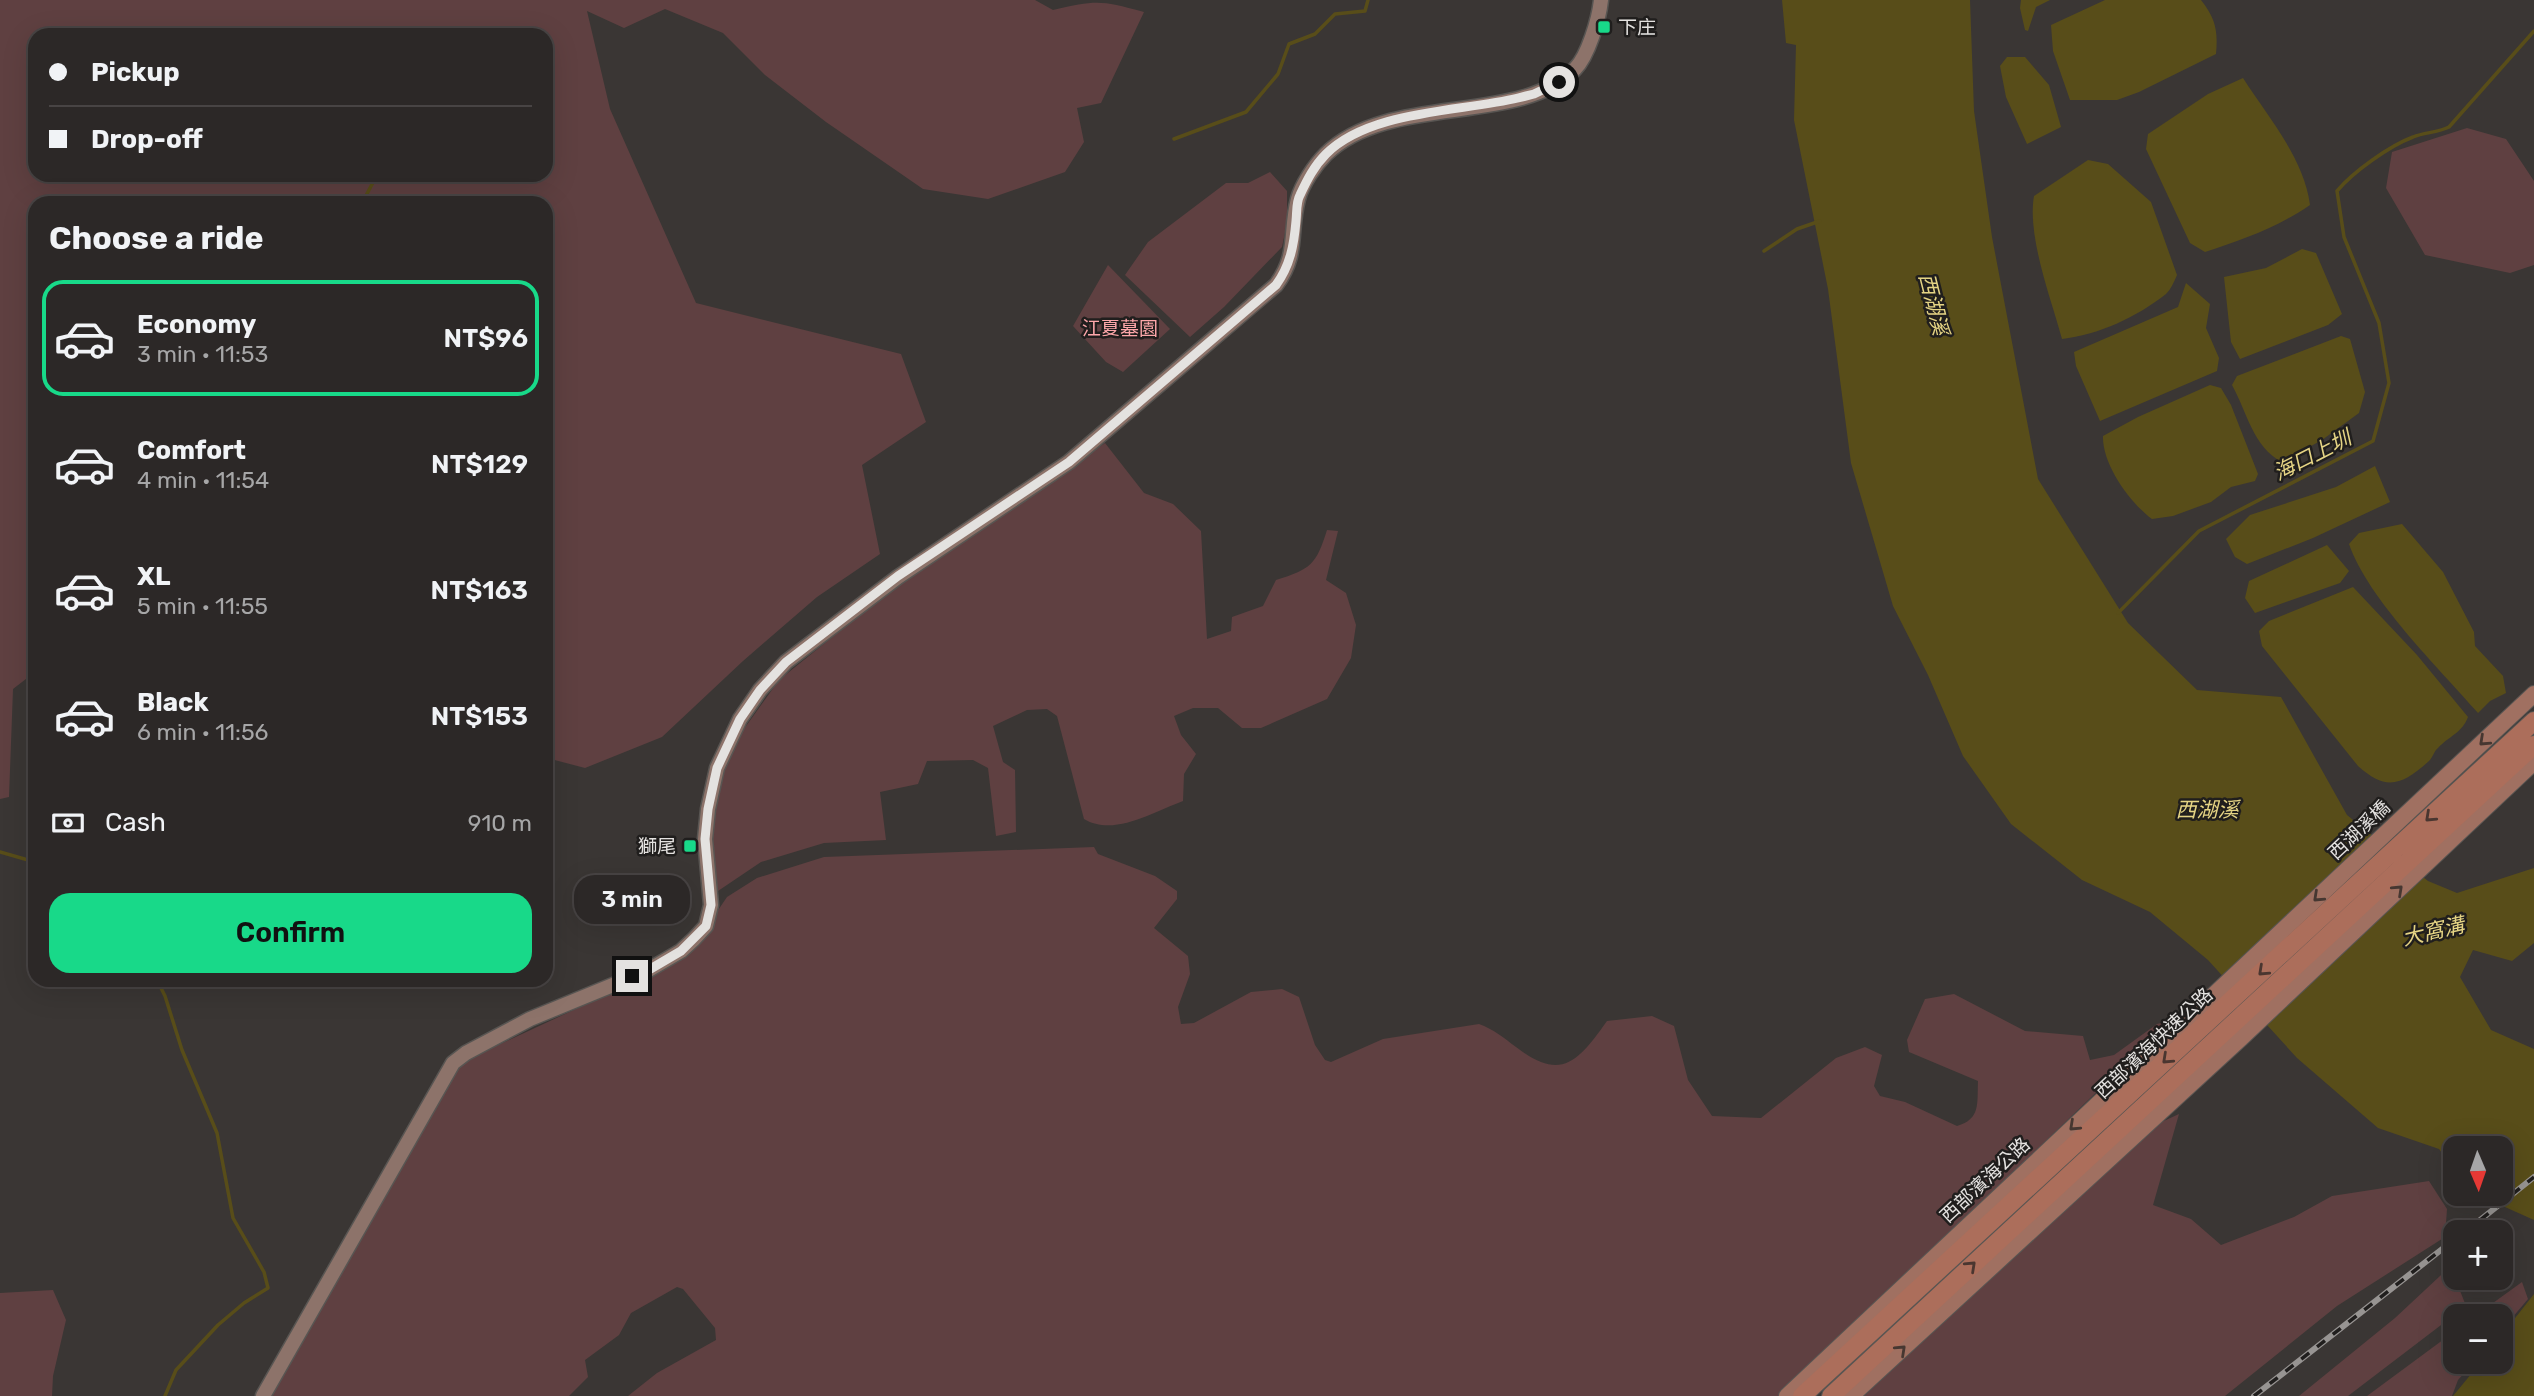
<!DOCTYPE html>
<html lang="en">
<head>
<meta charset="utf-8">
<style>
  body { margin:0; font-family:Rubik,"Noto Sans TC",sans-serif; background:#34302f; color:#f1f3f6; height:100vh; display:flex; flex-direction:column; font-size:26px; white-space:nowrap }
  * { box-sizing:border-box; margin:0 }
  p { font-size:23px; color:#a6a6a7 }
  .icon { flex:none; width:38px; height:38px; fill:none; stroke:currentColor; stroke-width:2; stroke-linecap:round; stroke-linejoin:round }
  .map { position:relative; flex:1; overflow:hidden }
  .sheet { position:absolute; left:28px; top:196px; width:525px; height:791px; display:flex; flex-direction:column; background:#2c2827; border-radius:21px; box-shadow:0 7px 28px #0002,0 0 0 2px #484444 }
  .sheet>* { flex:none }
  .hud { position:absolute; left:28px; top:28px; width:525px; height:154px; border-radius:21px; box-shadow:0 7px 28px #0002,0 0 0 2px #484444; display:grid; align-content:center; height:154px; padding:0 21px; background:#2c2827 }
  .needle { width:46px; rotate:178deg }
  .tools { position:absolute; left:2443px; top:1136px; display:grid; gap:14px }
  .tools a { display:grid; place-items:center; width:70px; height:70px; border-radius:14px; background:#2c2827; box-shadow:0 7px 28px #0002,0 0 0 2px #484444; font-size:35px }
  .end { position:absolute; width:32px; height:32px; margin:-16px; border:9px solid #e4e2e0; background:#111; box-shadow:0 0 0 4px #111 }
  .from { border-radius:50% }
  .bubble { position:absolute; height:49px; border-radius:21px; background:#2c2827; box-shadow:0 7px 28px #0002,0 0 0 2px #484444; font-size:23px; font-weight:600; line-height:49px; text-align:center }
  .hud b { display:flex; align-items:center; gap:24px; height:66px; font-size:26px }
  .hud b+b { border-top:2px solid #484444 }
  .hud i { width:18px; height:18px; background:#f1f3f6 }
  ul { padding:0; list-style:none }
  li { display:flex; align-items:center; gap:21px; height:116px; margin:0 14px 10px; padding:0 7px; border:4px solid transparent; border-radius:21px }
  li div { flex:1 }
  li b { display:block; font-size:26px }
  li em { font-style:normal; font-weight:600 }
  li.on { border-color:#18d989 }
  li>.icon { width:63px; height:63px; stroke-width:1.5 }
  h2 { padding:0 21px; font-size:32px; line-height:84px }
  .pay { display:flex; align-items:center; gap:18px; height:77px; padding:0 21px; font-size:26px }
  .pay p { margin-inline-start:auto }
  .primary-button { display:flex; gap:14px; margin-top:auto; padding:14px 21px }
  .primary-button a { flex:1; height:80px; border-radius:21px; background:#18d989; color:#111; font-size:28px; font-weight:600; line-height:80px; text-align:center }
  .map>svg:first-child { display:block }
</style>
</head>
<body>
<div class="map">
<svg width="2534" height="1396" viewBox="0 0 2534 1396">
  <rect width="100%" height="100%" fill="#3a3634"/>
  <!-- green -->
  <path fill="#5f4041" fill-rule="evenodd" d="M 0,0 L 1035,0 L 1053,10 C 1097,0 1100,0 1144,12 L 1101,103 L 1077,108 L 1084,142 L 1065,172 L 988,199 L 923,189 L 826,122 L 765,75 L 723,33 L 665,9 L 624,28 L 587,11 L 610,109 L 696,303 L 901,354 L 926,422 L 862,465 L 880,554 L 817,597 L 743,661 L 662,737 L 585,768 L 547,758 L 554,677 L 546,673 L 546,203 L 35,203 L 35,672 L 13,689 L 9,797 L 0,799 ZM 546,35 L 546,175 L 35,175 L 35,35 Z
    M 2467,128 L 2506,139 L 2534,181 L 2534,265 L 2510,273 L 2425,255 L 2386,188 L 2392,152 Z
    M 1270,172 L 1287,191 L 1287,223 L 1282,247 L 1224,307 L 1190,337 L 1125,275 L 1148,242 L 1226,183 L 1248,183 Z
    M 1108,265 L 1170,329 L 1123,372 L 1106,362 L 1073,326 Z
    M 1105,443 L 1144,493 L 1173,504 L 1201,531 L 1207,639 L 1231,631 L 1232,617 L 1263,606 L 1276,580 C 1311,569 1316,565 1327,530 L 1338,531 L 1326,580 L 1346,593 L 1356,625 L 1351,658 L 1327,699 L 1261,728 L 1242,728 L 1218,708 L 1193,708 L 1174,716 L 1181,735 L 1196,754 L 1184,774 L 1183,801 C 1153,812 1114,837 1084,819 L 1057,716 L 1047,709 L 1027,710 L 993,726 L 1003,762 L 1015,770 L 1016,832 L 996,836 L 988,768 L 973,760 L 927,761 L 918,784 L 880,792 L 886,840 L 824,843 L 761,862 L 718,891 L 707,889 L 718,765 L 779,680 L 918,568 Z
    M 1094,847 L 1098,854 L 1155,876 L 1177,891 L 1177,899 L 1154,928 L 1188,956 L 1190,974 L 1178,1007 L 1181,1024 L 1194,1023 L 1251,992 L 1282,989 L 1299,997 L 1315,1045 L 1325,1060 L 1331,1062 L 1383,1039 L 1479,1024 C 1493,1029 1504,1038 1516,1047 C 1561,1082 1578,1062 1607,1021 L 1652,1016 L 1674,1026 L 1688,1080 L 1712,1116 L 1761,1118 L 1836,1058 L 1865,1047 L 1882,1055 L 1874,1086 L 1880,1096 L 1905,1102 L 1957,1126 C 1981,1119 1977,1103 1978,1081 L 1909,1052 L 1907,1040 L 1925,999 L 1954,994 L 2025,1031 L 2083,1036 L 2090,1060 L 2114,1055 L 2157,1024 L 2168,1021 L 2151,1047 L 2107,1082 L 1781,1396 L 628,1396 L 657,1373 L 716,1340 L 715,1328 L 683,1289 L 677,1287 L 631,1313 L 619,1335 L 585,1360 L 588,1377 L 569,1396 L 270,1396 L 447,1078 L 466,1060 L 679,961 L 687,956 L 727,897 L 757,878 L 824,857 Z
    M 2179,1114 L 2153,1205 L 2191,1219 L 2221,1245 L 2294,1217 L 2332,1196 L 2429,1181 L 2447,1209 L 2445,1237 L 2337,1306 L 2225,1396 L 1864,1396 L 2144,1130 Z
    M 2455,1262 L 2455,1278 L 2462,1278 L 2457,1283 L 2466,1306 L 2348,1396 L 2299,1396 L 2395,1318 Z
    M 2522,1282 L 2528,1299 L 2501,1331 L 2501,1316 L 2475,1316 Z
    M 53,1290 L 66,1320 L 53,1376 L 52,1396 L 0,1396 L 0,1293 Z
    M 2455,1331 L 2455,1362 L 2474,1362 L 2458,1380 L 2452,1396 L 2367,1396 Z"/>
  <!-- water -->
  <path fill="#584d19" d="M 1782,0 L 1970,0 L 1974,111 L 1992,237 L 2038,479 L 2128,623 L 2197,690 L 2281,697 L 2347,815 L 2428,881 L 2457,893 L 2534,868 L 2534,943 L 2512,961 L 2473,950 L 2460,977 L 2491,1030 L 2534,1049 L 2534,1220 L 2476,1194 L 2501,1194 L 2501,1148 L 2455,1148 L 2455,1170 L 2439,1149 L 2378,1128 L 2297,1058 L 2208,960 L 2150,912 L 2082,880 L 2011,824 L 1963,756 L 1928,675 L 1893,606 L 1851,463 L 1828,289 L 1794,120 L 1796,45 L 1786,43 Z
    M 2021,0 L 2050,0 L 2036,7 L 2028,31 L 2025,30 L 2020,8 Z
    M 2105,0 L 2201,0 C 2216,19 2218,31 2216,54 L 2139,92 L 2117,100 L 2070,100 L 2053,51 L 2051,25 Z
    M 2007,57 L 2025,57 L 2049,85 L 2061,127 L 2027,144 L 2006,97 L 2000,66 Z
    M 2243,78 C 2268,117 2304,158 2310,205 C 2278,227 2242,240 2205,252 L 2190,243 L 2146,149 L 2148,134 L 2208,94 Z
    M 2088,160 L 2108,164 L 2151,202 L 2177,275 C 2174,282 2171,289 2166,294 C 2137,317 2098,335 2062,339 C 2051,298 2027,237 2034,196 Z
    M 2302,249 L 2316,253 L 2342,314 L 2328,325 L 2240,359 L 2231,342 L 2224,277 L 2266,268 Z
    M 2186,283 L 2210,304 L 2206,328 L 2219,358 L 2217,371 L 2100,421 L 2076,366 L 2074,352 L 2178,307 Z
    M 2341,336 L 2350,339 L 2365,392 L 2359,413 L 2322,440 L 2282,462 C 2253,447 2247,412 2232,385 L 2237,376 Z
    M 2210,385 L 2221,388 L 2231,405 L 2258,474 L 2255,481 L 2231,487 L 2211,502 L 2173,516 L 2152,519 C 2130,503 2102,464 2103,436 L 2138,417 Z
    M 2375,466 L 2390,502 L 2313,538 L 2247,564 L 2235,557 L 2226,539 L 2250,515 L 2336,487 Z
    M 2402,524 L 2443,572 L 2474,632 L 2475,646 L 2503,676 L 2506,693 L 2490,701 L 2478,713 C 2438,667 2368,599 2349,544 L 2359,533 Z
    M 2327,545 L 2349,571 L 2340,583 L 2255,613 L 2245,598 L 2249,581 Z
    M 2353,587 L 2417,655 L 2468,717 C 2462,733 2449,736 2438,748 C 2434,751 2433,757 2429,761 C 2401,786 2386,791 2358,766 L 2262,646 L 2259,631 L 2269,621 Z
    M 2534,1294 L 2534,1396 L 2453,1396 L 2481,1362 L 2501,1362 L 2501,1336 Z"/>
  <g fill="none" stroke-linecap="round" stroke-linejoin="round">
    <!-- stream -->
    <path stroke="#584d19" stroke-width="3.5" d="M 1174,139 L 1246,112 L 1278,74 L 1289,44 L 1315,34 L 1335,14 L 1365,11 L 1368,0
      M 362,203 L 377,175
      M 1764,251 L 1797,229 L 1820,221
      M 2118,613 L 2199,531 L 2373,441 L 2389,383 L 2379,323 L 2344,237 L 2337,191 C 2353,172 2389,146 2413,137 C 2425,132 2437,133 2449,127 L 2534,31
      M 0,852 L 35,862
      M 157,980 L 165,996 L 182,1050 L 217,1133 L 233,1218 L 264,1272 L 268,1288 L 244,1303 L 218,1325 L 176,1370 L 165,1396"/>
    <defs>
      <path id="secondary" d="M 263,1396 L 453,1063 L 466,1053 L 530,1019 L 647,971 L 681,951 L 694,939 L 706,926 L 711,905 L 705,839 L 708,809 L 717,768 L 740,719 L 760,690 L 786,662 L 898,577 L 1069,462 L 1276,285 C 1299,254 1289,233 1298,199 C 1302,184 1315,165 1326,154 C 1390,92 1519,127 1575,69 C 1588,56 1599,19 1601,0"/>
      <path id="primary" d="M 1787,1396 L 2534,694
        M 1851,1396 L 2241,1038 L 2534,762"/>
      <path id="trunk" d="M 1802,1396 L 2534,721
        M 1831,1396 L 2534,745"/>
    </defs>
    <!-- secondary casing -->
    <use href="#secondary" stroke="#585552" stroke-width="17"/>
    <!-- primary casing -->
    <use href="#primary" stroke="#585552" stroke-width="18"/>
    <!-- trunk casing -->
    <use href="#trunk" stroke="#585552" stroke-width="20"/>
    <!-- secondary -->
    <use href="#secondary" stroke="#8d736a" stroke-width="14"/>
    <!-- primary -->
    <use href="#primary" stroke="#a07061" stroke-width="16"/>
    <!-- trunk -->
    <use href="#trunk" stroke="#ac6e5b" stroke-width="18"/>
    <defs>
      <path id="rail" d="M 2465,1232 L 2534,1177
        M 2254,1396 L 2455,1239"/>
    </defs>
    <!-- rail casing -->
    <use href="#rail" stroke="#979492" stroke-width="6"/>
    <!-- rail -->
    <use href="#rail" stroke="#201e1d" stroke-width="3.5" stroke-dasharray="10" stroke-linecap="butt"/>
  </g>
  <!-- one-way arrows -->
  <defs><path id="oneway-chevron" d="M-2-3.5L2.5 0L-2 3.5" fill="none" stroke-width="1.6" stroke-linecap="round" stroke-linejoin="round" transform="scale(1.75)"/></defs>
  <g stroke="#463731">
    <use href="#oneway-chevron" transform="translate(2484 741) rotate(137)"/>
    <use href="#oneway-chevron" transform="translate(2398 890) rotate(-43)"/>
    <use href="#oneway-chevron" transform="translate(2318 897) rotate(137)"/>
    <use href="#oneway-chevron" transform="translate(2074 1126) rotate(137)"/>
    <use href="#oneway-chevron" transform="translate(1901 1350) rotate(-43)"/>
  </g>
  <g stroke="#4a3630">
    <use href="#oneway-chevron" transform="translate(2430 817) rotate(137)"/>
    <use href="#oneway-chevron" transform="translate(2263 971) rotate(137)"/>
    <use href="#oneway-chevron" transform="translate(2167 1059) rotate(137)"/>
    <use href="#oneway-chevron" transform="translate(1971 1266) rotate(-43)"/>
  </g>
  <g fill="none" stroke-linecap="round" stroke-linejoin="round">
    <!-- route -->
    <path stroke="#e4e2e0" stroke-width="9" d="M 632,976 L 647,971 L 681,951 L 706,926 L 711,905 L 705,839 L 708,809 L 717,768 L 740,719 L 760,690 L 786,662 L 898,576 L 1069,462 L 1276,285 C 1290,266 1294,245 1296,221 C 1297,212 1296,202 1300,195 C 1307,180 1314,166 1326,154 C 1370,110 1460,112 1518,98 L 1534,94 L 1559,82"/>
  </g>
  <!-- markers -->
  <g fill="#18d989" stroke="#201e1d" stroke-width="2.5">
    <rect x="1597" y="20" width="14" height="14" rx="3.5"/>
    <rect x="683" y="839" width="14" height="14" rx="3.5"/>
  </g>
  <g text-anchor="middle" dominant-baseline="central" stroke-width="5" stroke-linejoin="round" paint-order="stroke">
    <!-- poi labels -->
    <g font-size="19" fill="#e4e2e0" stroke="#201e1d" text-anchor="start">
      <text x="1618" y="27">下庄</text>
      <text x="676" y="846" text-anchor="end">獅尾</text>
    </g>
    <!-- park labels -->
    <g font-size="19" fill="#fda7aa" stroke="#201e1d">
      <text x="1120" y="328">江夏墓園</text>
    </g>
    <!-- street labels -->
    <g font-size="19" fill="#e4e2e0" stroke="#201e1d">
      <text transform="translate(2359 830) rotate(-43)">西湖溪橋</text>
      <text transform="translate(2154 1043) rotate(-43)">西部濱海快速公路</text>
      <text transform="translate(1985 1180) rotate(-43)">西部濱海公路</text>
    </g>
    <!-- water labels -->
    <g font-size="21" font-style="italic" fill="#e5d484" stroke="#201e1d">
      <text transform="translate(1934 304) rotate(76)">西湖溪</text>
      <text transform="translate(2312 455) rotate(-27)">海口上圳</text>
      <text x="2207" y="809">西湖溪</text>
      <text transform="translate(2433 931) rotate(-13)">大窩溝</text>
    </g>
  </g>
</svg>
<div class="tools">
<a><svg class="needle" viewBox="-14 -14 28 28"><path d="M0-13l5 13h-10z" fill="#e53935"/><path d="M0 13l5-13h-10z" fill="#a6a6a7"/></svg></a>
<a>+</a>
<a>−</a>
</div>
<i class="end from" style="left:1559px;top:82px"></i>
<i class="end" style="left:632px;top:976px"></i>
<div class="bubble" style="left:574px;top:875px;width:116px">3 min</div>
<div class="hud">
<b><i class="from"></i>Pickup</b>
<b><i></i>Drop-off</b>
</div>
<section class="sheet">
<h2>Choose a ride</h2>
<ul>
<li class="on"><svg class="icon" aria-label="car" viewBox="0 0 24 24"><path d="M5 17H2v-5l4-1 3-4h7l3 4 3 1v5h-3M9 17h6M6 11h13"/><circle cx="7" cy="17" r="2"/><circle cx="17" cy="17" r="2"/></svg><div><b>Economy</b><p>3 min · 11:53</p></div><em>NT$96</em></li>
<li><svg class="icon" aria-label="car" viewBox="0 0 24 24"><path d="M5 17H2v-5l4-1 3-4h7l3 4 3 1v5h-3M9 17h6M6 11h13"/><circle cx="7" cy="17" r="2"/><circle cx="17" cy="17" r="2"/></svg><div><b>Comfort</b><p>4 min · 11:54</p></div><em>NT$129</em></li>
<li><svg class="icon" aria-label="car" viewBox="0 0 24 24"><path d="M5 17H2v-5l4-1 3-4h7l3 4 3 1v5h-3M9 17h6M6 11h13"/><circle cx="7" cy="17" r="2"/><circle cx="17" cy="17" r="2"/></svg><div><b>XL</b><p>5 min · 11:55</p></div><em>NT$163</em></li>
<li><svg class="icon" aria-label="car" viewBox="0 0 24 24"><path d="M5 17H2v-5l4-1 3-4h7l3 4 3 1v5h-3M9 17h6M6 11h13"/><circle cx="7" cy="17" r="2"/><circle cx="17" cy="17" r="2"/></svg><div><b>Black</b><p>6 min · 11:56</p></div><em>NT$153</em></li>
</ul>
<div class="pay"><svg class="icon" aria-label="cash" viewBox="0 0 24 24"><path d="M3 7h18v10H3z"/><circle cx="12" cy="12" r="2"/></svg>Cash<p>910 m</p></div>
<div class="primary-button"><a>Confirm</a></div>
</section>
</div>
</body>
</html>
